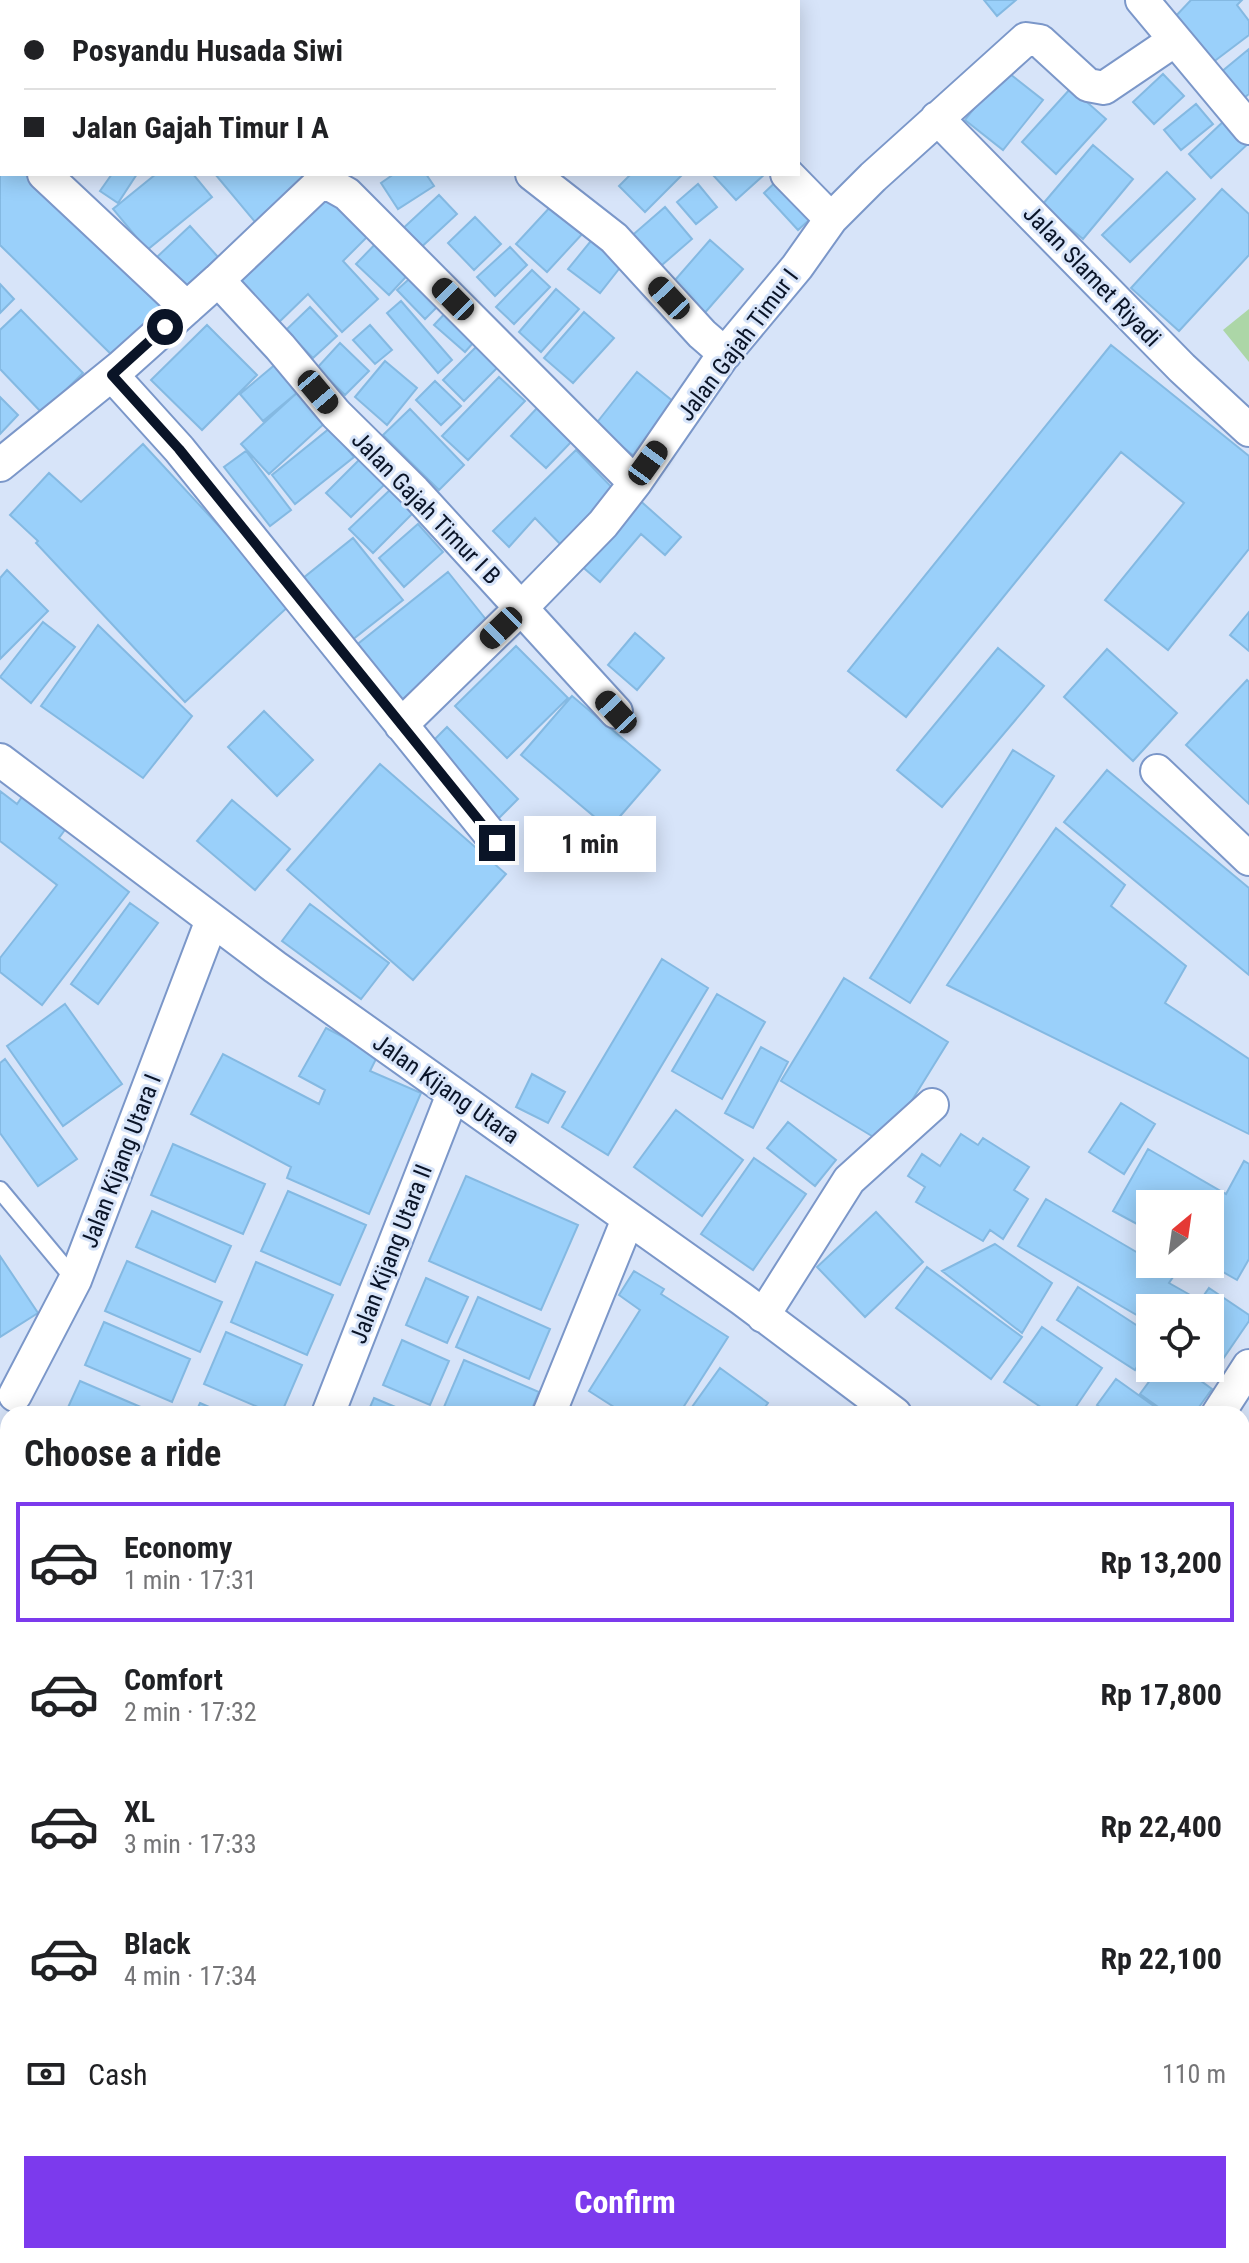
<!DOCTYPE html>
<html lang="en">
<head>
<meta charset="utf-8">
<style>
  body { margin:0; font-family:"Roboto Condensed",sans-serif; background:#f2f2f2; color:#202124; height:100vh; display:flex; flex-direction:column; font-size:30px; white-space:nowrap }
  * { box-sizing:border-box; margin:0 }
  p { font-size:26px; color:#757577 }
  .icon { flex:none; width:44px; height:44px; fill:none; stroke:currentColor; stroke-width:2; stroke-linecap:round; stroke-linejoin:round }
  .map { position:relative; flex:1; overflow:hidden }
  .sheet { position:absolute; left:0px; top:1406px; width:1250px; height:858px; display:flex; flex-direction:column; background:#fff; border-radius:24px 24px 0 0; box-shadow:0 4px 20px #0003 }
  .sheet>* { flex:none }
  .hud { position:absolute; left:0px; top:0px; width:800px; height:176px; box-shadow:0 4px 20px #0003; display:grid; align-content:center; height:176px; padding:0 24px; background:#fff }
  .needle { width:52px; rotate:29deg }
  .fabs { position:absolute; left:1136px; top:1190px; display:grid; gap:16px }
  .fabs a { display:grid; place-items:center; width:88px; height:88px; border-radius:0px; background:#fff; box-shadow:0 4px 20px #0003; font-size:40px }
  .end { position:absolute; width:36px; height:36px; margin:-18px; border:10px solid #0a1427; background:#fff; box-shadow:0 0 0 4px #fff }
  .from { border-radius:50% }
  .bubble { position:absolute; height:56px; border-radius:0px; background:#fff; box-shadow:0 4px 20px #0003; font-size:26px; font-weight:700; line-height:56px; text-align:center }
  .car { position:absolute; width:24px; height:48px; margin:-24px -12px; border-radius:10px; box-shadow:0 0 6px 2px #0007; background:linear-gradient(#222 24%,#8ab4d8 0 40%,#222 0 76%,#8ab4d8 0 86%,#222 0) }
  .hud b { display:flex; align-items:center; gap:28px; height:76px; font-size:30px }
  .hud b+b { border-top:2px solid #e0e0e0 }
  .hud i { width:20px; height:20px; background:#202124 }
  ul { padding:0; list-style:none }
  li { display:flex; align-items:center; gap:24px; height:120px; margin:0 16px 12px; padding:0 8px; border:4px solid transparent; border-radius:0px }
  li div { flex:1 }
  li b { display:block; font-size:30px }
  li em { font-style:normal; font-weight:700 }
  li.on { border-color:#7c3aed }
  li>.icon { width:72px; height:72px; stroke-width:1.5 }
  h2 { padding:0 24px; font-size:36px; line-height:96px }
  .pay { display:flex; align-items:center; gap:20px; height:88px; padding:0 24px; font-size:30px }
  .pay p { margin-inline-start:auto }
  .action { display:flex; gap:16px; margin-top:auto; padding:16px 24px }
  .action a { flex:1; height:92px; border-radius:0px; background:#7c3aed; color:#fff; font-size:32px; font-weight:700; line-height:92px; text-align:center }
  .map>svg:first-child { display:block }
</style>
</head>
<body>
<div class="map">
<svg width="1249" height="2263" viewBox="0 0 1249 2263">
  <rect width="100%" height="100%" fill="#d7e4f9"/>
  <!-- green -->
  <path fill="#acd6a7" d="M 1249,309 L 1249,362 L 1223,330 Z"/>
  <!-- building -->
  <path fill="#9ad0fa" stroke="#84b9e2" stroke-width="2" d="M 0,0 L 7,2 L 2,2 L 0,57 Z
    M 114,0 L 273,0 L 274,2 L 113,2 Z
    M 377,0 L 447,0 L 450,2 L 375,2 Z
    M 540,0 L 594,0 L 596,2 L 538,2 Z
    M 984,0 L 1016,0 L 997,16 Z
    M 1191,0 L 1242,0 L 1237,5 L 1249,21 L 1249,35 L 1212,63 L 1172,20 Z
    M 1249,49 L 1249,94 L 1241,100 L 1220,73 Z
    M 1005,70 L 1043,100 L 1003,150 L 965,120 Z
    M 1163,74 L 1184,96 L 1154,124 L 1133,102 Z
    M 1071,88 L 1106,119 L 1056,174 L 1022,142 Z
    M 1196,104 L 1213,124 L 1181,150 L 1164,130 Z
    M 1226,119 L 1249,143 L 1211,178 L 1189,154 Z
    M 1093,145 L 1133,179 L 1083,239 L 1042,205 Z
    M 0,150 L 2,174 L 25,174 L 166,312 L 118,361 L 0,245 Z
    M 1167,172 L 1195,199 L 1130,262 L 1102,235 Z
    M 112,174 L 137,174 L 118,203 L 100,191 Z
    M 156,174 L 193,174 L 212,197 L 147,250 L 113,209 Z
    M 215,174 L 309,174 L 256,223 Z
    M 394,174 L 426,174 L 434,186 L 398,209 L 381,183 Z
    M 631,174 L 683,174 L 645,212 L 619,186 Z
    M 712,174 L 765,174 L 736,200 Z
    M 783,175 L 818,212 L 798,230 L 764,193 Z
    M 698,184 L 717,207 L 696,224 L 677,202 Z
    M 332,186 L 374,230 L 343,261 L 378,299 L 342,332 L 308,294 L 275,326 L 232,282 Z
    M 1222,189 L 1249,214 L 1249,255 L 1179,331 L 1131,288 Z
    M 439,195 L 457,214 L 416,252 L 398,233 Z
    M 553,204 L 584,232 L 547,272 L 516,244 Z
    M 665,207 L 692,239 L 655,271 L 628,239 Z
    M 475,217 L 501,244 L 474,270 L 448,243 Z
    M 190,226 L 218,257 L 185,287 L 157,257 Z
    M 384,235 L 416,266 L 389,295 L 356,264 Z
    M 595,236 L 626,260 L 600,293 L 568,269 Z
    M 710,240 L 743,269 L 702,316 L 669,287 Z
    M 510,247 L 527,265 L 495,296 L 477,277 Z
    M 419,270 L 446,298 L 425,319 L 397,290 Z
    M 532,270 L 550,287 L 514,324 L 496,307 Z
    M 0,284 L 14,299 L 0,313 Z
    M 556,289 L 579,309 L 541,352 L 519,332 Z
    M 401,301 L 452,360 L 438,373 L 387,313 Z
    M 310,307 L 337,336 L 313,358 L 286,330 Z
    M 451,307 L 481,334 L 465,352 L 434,325 Z
    M 21,310 L 83,373 L 42,413 L 0,369 L 0,330 Z
    M 584,312 L 614,338 L 573,383 L 544,358 Z
    M 207,325 L 257,375 L 202,430 L 151,380 Z
    M 370,325 L 392,350 L 375,364 L 353,340 Z
    M 486,337 L 507,358 L 464,401 L 443,380 Z
    M 340,343 L 369,371 L 345,395 L 317,368 Z
    M 1111,345 L 1249,456 L 1249,549 L 1168,650 L 1105,600 L 1184,503 L 1121,452 L 906,717 L 848,671 Z
    M 385,361 L 417,388 L 387,425 L 355,397 Z
    M 277,363 L 299,391 L 263,421 L 240,394 Z
    M 637,372 L 685,411 L 643,463 L 595,425 Z
    M 499,377 L 525,401 L 468,460 L 442,436 Z
    M 435,381 L 461,406 L 441,425 L 416,400 Z
    M 299,391 L 327,421 L 269,474 L 241,444 Z
    M 0,397 L 18,415 L 0,434 Z
    M 538,407 L 573,440 L 546,468 L 511,436 Z
    M 410,409 L 464,465 L 439,490 L 383,435 Z
    M 330,428 L 354,457 L 295,504 L 272,475 Z
    M 143,444 L 291,604 L 185,702 L 36,543 L 38,541 L 10,515 L 49,473 L 81,502 Z
    M 576,450 L 620,496 L 565,549 L 535,518 L 509,547 L 493,531 Z
    M 246,451 L 291,510 L 270,526 L 224,467 Z
    M 360,459 L 385,484 L 351,517 L 326,493 Z
    M 391,489 L 414,512 L 373,553 L 349,529 Z
    M 636,497 L 681,537 L 665,555 L 641,534 L 600,582 L 579,564 Z
    M 418,524 L 443,552 L 404,587 L 379,558 Z
    M 353,538 L 403,600 L 352,640 L 302,579 Z
    M 7,570 L 48,611 L 0,659 L 0,578 Z
    M 448,572 L 492,627 L 399,702 L 354,647 Z
    M 1249,612 L 1249,651 L 1230,635 Z
    M 43,622 L 75,647 L 31,703 L 0,677 Z
    M 98,625 L 192,716 L 143,778 L 41,706 Z
    M 635,633 L 664,658 L 637,690 L 608,665 Z
    M 516,646 L 568,698 L 507,758 L 455,706 Z
    M 998,648 L 1044,686 L 942,807 L 897,770 Z
    M 1107,649 L 1177,713 L 1133,761 L 1064,697 Z
    M 1247,680 L 1249,682 L 1249,804 L 1186,745 Z
    M 572,696 L 660,770 L 609,829 L 521,755 Z
    M 264,711 L 313,760 L 277,796 L 228,747 Z
    M 447,727 L 518,799 L 497,820 L 426,748 Z
    M 1013,750 L 1054,776 L 910,1003 L 870,978 Z
    M 380,764 L 506,874 L 413,980 L 287,870 Z
    M 1107,770 L 1249,888 L 1249,975 L 1064,822 Z
    M 0,791 L 17,804 L 24,794 L 67,827 L 59,838 L 129,892 L 42,1005 L 0,972 L 0,958 L 57,885 L 0,841 Z
    M 232,800 L 290,849 L 255,890 L 197,841 Z
    M 1056,828 L 1125,885 L 1111,906 L 1186,966 L 1165,1003 L 1249,1059 L 1249,1134 L 947,985 Z
    M 130,903 L 158,923 L 98,1004 L 71,984 Z
    M 310,904 L 389,963 L 361,999 L 282,941 Z
    M 662,959 L 708,988 L 608,1155 L 562,1127 Z
    M 844,978 L 948,1042 L 885,1144 L 781,1081 Z
    M 717,994 L 765,1022 L 722,1099 L 672,1071 Z
    M 65,1004 L 122,1084 L 63,1126 L 7,1046 Z
    M 326,1028 L 378,1055 L 370,1071 L 421,1093 L 369,1214 L 287,1178 L 291,1167 L 191,1114 L 223,1054 L 319,1104 L 325,1090 L 299,1076 Z
    M 761,1047 L 788,1062 L 753,1128 L 725,1113 Z
    M 5,1059 L 77,1159 L 38,1186 L 0,1133 L 0,1063 Z
    M 532,1074 L 565,1092 L 548,1123 L 516,1107 Z
    M 1121,1103 L 1155,1124 L 1124,1174 L 1089,1152 Z
    M 676,1110 L 743,1160 L 702,1216 L 634,1167 Z
    M 788,1122 L 836,1160 L 815,1186 L 767,1148 Z
    M 961,1134 L 978,1145 L 983,1138 L 1029,1167 L 1014,1190 L 1028,1199 L 1003,1239 L 990,1230 L 983,1241 L 916,1202 L 925,1187 L 908,1176 L 922,1154 L 940,1166 Z
    M 173,1144 L 265,1184 L 243,1234 L 151,1195 Z
    M 1148,1149 L 1226,1194 L 1244,1161 L 1249,1164 L 1249,1259 L 1237,1280 L 1209,1264 L 1210,1204 L 1150,1204 L 1150,1231 L 1113,1211 Z
    M 754,1158 L 806,1194 L 753,1270 L 701,1234 Z
    M 466,1176 L 578,1225 L 541,1310 L 429,1261 Z
    M 288,1191 L 366,1225 L 340,1285 L 261,1251 Z
    M 1046,1199 L 1150,1260 L 1150,1264 L 1158,1264 L 1175,1274 L 1169,1283 L 1192,1296 L 1185,1308 L 1150,1308 L 1147,1321 L 1018,1246 Z
    M 152,1211 L 231,1246 L 215,1282 L 136,1247 Z
    M 876,1212 L 923,1262 L 865,1317 L 817,1267 Z
    M 995,1244 L 1052,1283 L 1022,1333 L 942,1271 Z
    M 0,1256 L 38,1313 L 0,1337 Z
    M 127,1261 L 222,1302 L 200,1352 L 105,1311 Z
    M 256,1262 L 333,1295 L 307,1355 L 231,1322 Z
    M 927,1267 L 1022,1337 L 991,1379 L 896,1308 Z
    M 634,1271 L 664,1289 L 661,1294 L 728,1337 L 679,1414 L 625,1414 L 589,1391 L 640,1310 L 619,1295 Z
    M 426,1278 L 468,1297 L 447,1343 L 406,1325 Z
    M 1078,1287 L 1150,1334 L 1150,1346 L 1135,1370 L 1057,1320 Z
    M 1209,1288 L 1249,1315 L 1249,1321 L 1214,1372 L 1209,1368 L 1210,1308 L 1195,1308 Z
    M 478,1297 L 550,1329 L 529,1379 L 456,1347 Z
    M 104,1322 L 190,1359 L 172,1402 L 85,1365 Z
    M 1042,1327 L 1102,1368 L 1071,1414 L 1051,1414 L 1004,1382 Z
    M 226,1332 L 302,1365 L 281,1414 L 274,1414 L 204,1384 Z
    M 402,1340 L 449,1361 L 430,1405 L 383,1385 Z
    M 464,1360 L 539,1392 L 530,1414 L 441,1414 Z
    M 720,1368 L 768,1403 L 760,1414 L 687,1414 Z
    M 1159,1368 L 1183,1368 L 1212,1389 L 1194,1414 L 1168,1414 L 1140,1394 Z
    M 1116,1379 L 1165,1414 L 1110,1414 L 1097,1405 Z
    M 80,1381 L 157,1414 L 65,1414 Z
    M 374,1398 L 412,1414 L 367,1414 Z
    M 200,1403 L 225,1414 L 195,1414 Z
    M 8,1439 L 8,1497 L 0,1484 L 0,1444 Z
    M 8,1536 L 8,1589 L 4,1593 L 0,1588 L 0,1543 Z
    M 1249,1554 L 1249,1629 L 1242,1625 L 1242,1565 Z
    M 0,1636 L 8,1649 L 8,1703 L 0,1708 Z
    M 1242,1640 L 1249,1644 L 1249,1657 L 1242,1669 Z
    M 1242,1735 L 1249,1740 L 1249,1792 L 1242,1803 Z
    M 1,1755 L 8,1764 L 8,1824 L 5,1826 L 0,1820 Z
    M 8,1831 L 8,1904 L 0,1893 L 0,1837 Z
    M 1242,1869 L 1249,1874 L 1249,1918 L 1242,1912 Z
    M 1242,1927 L 1249,1933 L 1242,1946 Z
    M 8,1971 L 8,2038 L 0,2044 L 0,1978 Z
    M 1249,2114 L 1249,2163 L 1242,2158 L 1242,2124 Z
    M 0,2146 L 8,2158 L 8,2247 L 0,2253 Z
    M 30,2256 L 90,2256 L 95,2263 L 21,2263 Z
    M 112,2256 L 183,2256 L 176,2263 L 119,2263 Z
    M 377,2256 L 517,2256 L 510,2263 L 384,2263 Z
    M 862,2256 L 874,2263 L 857,2263 Z
    M 1127,2256 L 1170,2256 L 1182,2263 L 1123,2263 Z"/>
  <g fill="none" stroke-linecap="round" stroke-linejoin="round">
    <defs>
      <path id="service" d="M 0,1190 L 75,1280"/>
      <path id="minor" d="M 483,0 L 484,2
        M 613,0 L 615,2
        M 1142,0 L 1249,128
        M 511,2 L 514,0
        M 937,118 L 1182,368 L 1249,430
        M 0,134 L 2,136
        M 44,174 L 187,308
        M 532,174 L 614,238 L 702,334 L 725,354
        M 787,174 L 831,219
        M 218,280 L 280,347 L 336,414 L 414,491 L 521,608 L 603,524 L 635,483
        M 112,375 L 179,449 L 497,843
        M 0,465 L 122,366 L 218,280 L 318,185 L 331,185 L 347,194 L 635,483 L 722,357 L 797,267 L 831,219 L 873,177 L 1026,39 L 1040,41 L 1088,85 L 1104,88 L 1175,40
        M 401,725 L 521,608 L 616,712
        M 0,760 L 275,967 L 742,1299 L 895,1414
        M 1157,771 L 1249,859
        M 763,1316 L 849,1180 L 932,1105
        M 15,1395 L 75,1280 L 212,920
        M 328,1414 L 453,1094
        M 549,1414 L 628,1219
        M 1218,1414 L 1249,1366
        M 1242,1497 L 1249,1501
        M 0,1628 L 8,1638
        M 0,1917 L 8,1930
        M 1242,2035 L 1249,2028
        M 1242,2068 L 1249,2073
        M 691,2263 L 696,2256
        M 1084,2263 L 1089,2256"/>
    </defs>
    <!-- service casing -->
    <use href="#service" stroke="#7b97c9" stroke-width="20"/>
    <!-- minor casing -->
    <use href="#minor" stroke="#7b97c9" stroke-width="36"/>
    <!-- service -->
    <use href="#service" stroke="#fff" stroke-width="16"/>
    <!-- minor -->
    <use href="#minor" stroke="#fff" stroke-width="32"/>
  </g>
  <g fill="none" stroke-linecap="round" stroke-linejoin="round">
    <!-- route -->
    <path stroke="#0a1427" stroke-width="10" d="M 165,327 L 112,375 L 179,449 L 497,843"/>
  </g>
  <g text-anchor="middle" dominant-baseline="central" stroke-width="6" stroke-linejoin="round" paint-order="stroke">
    <!-- street labels -->
    <g font-size="24" fill="#0a1427" stroke="#d7e4f9">
      <text transform="translate(1092 276) rotate(46)">Jalan Slamet Riyadi</text>
      <text transform="translate(738 345) rotate(-53)">Jalan Gajah Timur I</text>
      <text transform="translate(426 508) rotate(46)">Jalan Gajah Timur I B</text>
      <text transform="translate(446 1089) rotate(35)">Jalan Kijang Utara</text>
      <text transform="translate(121 1161) rotate(-69)">Jalan Kijang Utara I</text>
      <text transform="translate(391 1254) rotate(-69)">Jalan Kijang Utara II</text>
    </g>
  </g>
</svg>
<div class="fabs">
<a><svg class="needle" viewBox="-14 -14 28 28"><path d="M0-13l5 13h-10z" fill="#e53935"/><path d="M0 13l5-13h-10z" fill="#757577"/></svg></a>
<a><svg class="icon" aria-label="locate" viewBox="0 0 24 24"><circle cx="12" cy="12" r="6"/><path d="M12 2v4M12 18v4M2 12h4M18 12h4"/></svg></a>
</div>
<i class="end from" style="left:165px;top:327px"></i>
<i class="end" style="left:497px;top:843px"></i>
<div class="bubble" style="left:524px;top:816px;width:132px">1 min</div>
<i class="car" style="left:669px;top:298px;rotate:317deg"></i>
<i class="car" style="left:453px;top:299px;rotate:315deg"></i>
<i class="car" style="left:318px;top:392px;rotate:140deg"></i>
<i class="car" style="left:648px;top:463px;rotate:36deg"></i>
<i class="car" style="left:501px;top:628px;rotate:226deg"></i>
<i class="car" style="left:616px;top:712px;rotate:317deg"></i>
<div class="hud">
<b><i class="from"></i>Posyandu Husada Siwi</b>
<b><i></i>Jalan Gajah Timur I A</b>
</div>
<section class="sheet">
<h2>Choose a ride</h2>
<ul>
<li class="on"><svg class="icon" aria-label="car" viewBox="0 0 24 24"><path d="M5 17H2v-5l4-1 3-4h7l3 4 3 1v5h-3M9 17h6M6 11h13"/><circle cx="7" cy="17" r="2"/><circle cx="17" cy="17" r="2"/></svg><div><b>Economy</b><p>1 min · 17:31</p></div><em>Rp 13,200</em></li>
<li><svg class="icon" aria-label="car" viewBox="0 0 24 24"><path d="M5 17H2v-5l4-1 3-4h7l3 4 3 1v5h-3M9 17h6M6 11h13"/><circle cx="7" cy="17" r="2"/><circle cx="17" cy="17" r="2"/></svg><div><b>Comfort</b><p>2 min · 17:32</p></div><em>Rp 17,800</em></li>
<li><svg class="icon" aria-label="car" viewBox="0 0 24 24"><path d="M5 17H2v-5l4-1 3-4h7l3 4 3 1v5h-3M9 17h6M6 11h13"/><circle cx="7" cy="17" r="2"/><circle cx="17" cy="17" r="2"/></svg><div><b>XL</b><p>3 min · 17:33</p></div><em>Rp 22,400</em></li>
<li><svg class="icon" aria-label="car" viewBox="0 0 24 24"><path d="M5 17H2v-5l4-1 3-4h7l3 4 3 1v5h-3M9 17h6M6 11h13"/><circle cx="7" cy="17" r="2"/><circle cx="17" cy="17" r="2"/></svg><div><b>Black</b><p>4 min · 17:34</p></div><em>Rp 22,100</em></li>
</ul>
<div class="pay"><svg class="icon" aria-label="cash" viewBox="0 0 24 24"><path d="M3 7h18v10H3z"/><circle cx="12" cy="12" r="2"/></svg>Cash<p>110 m</p></div>
<div class="action"><a>Confirm</a></div>
</section>
</div>
</body>
</html>
